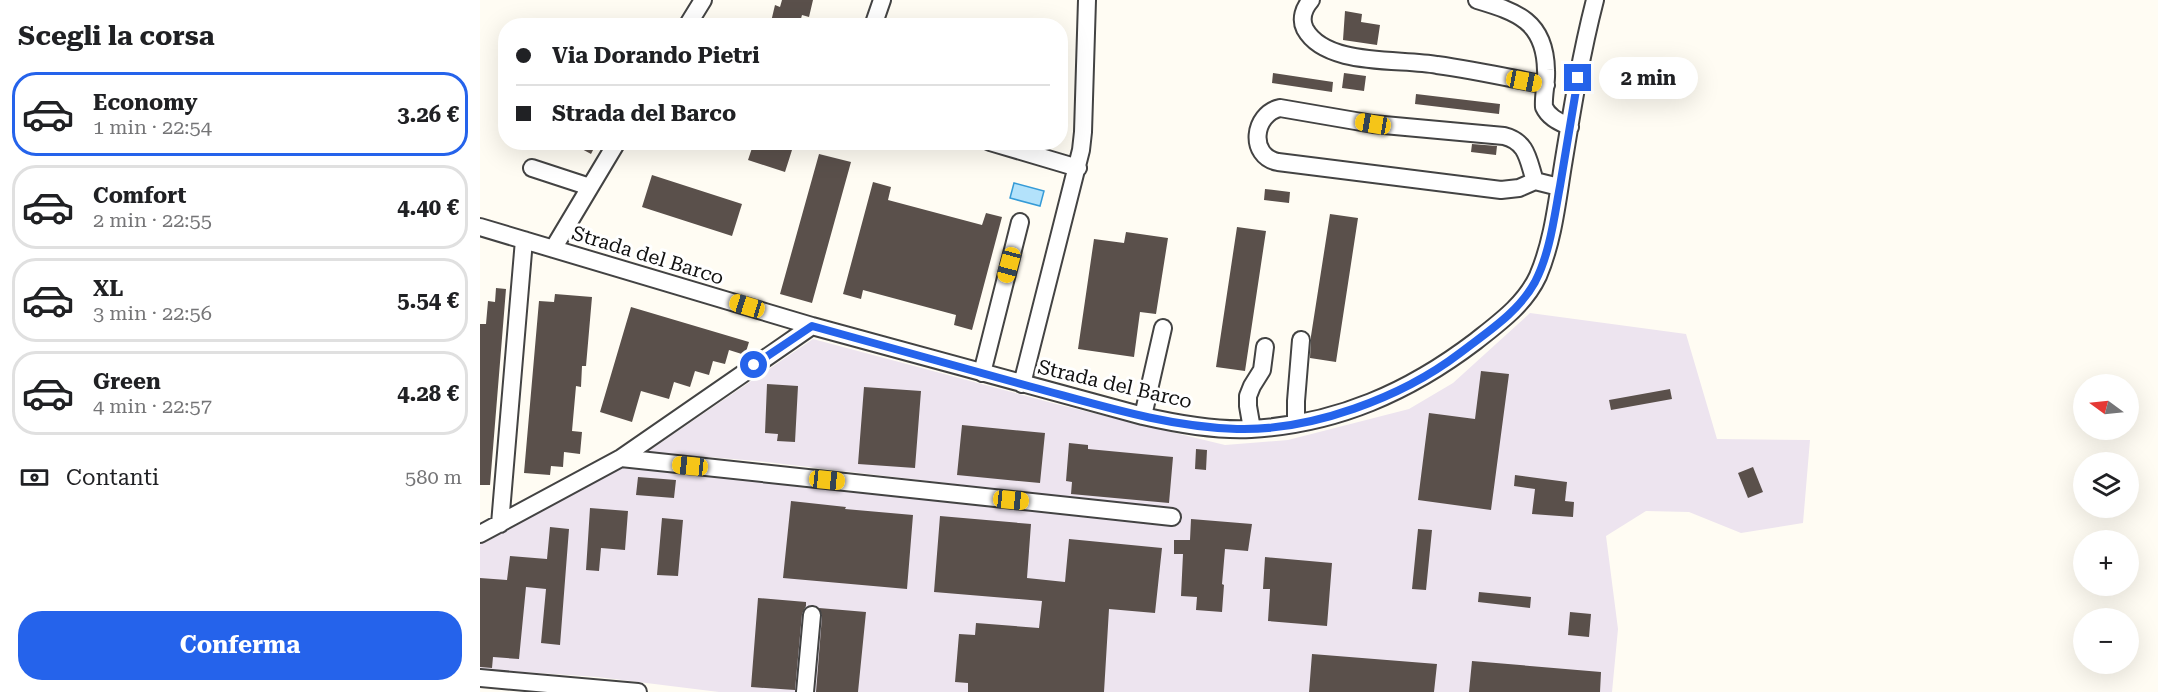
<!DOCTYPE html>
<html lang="it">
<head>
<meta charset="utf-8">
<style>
  body { margin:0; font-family:"Roboto Serif",serif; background:#f6f6f6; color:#202124; height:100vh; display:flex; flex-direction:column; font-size:22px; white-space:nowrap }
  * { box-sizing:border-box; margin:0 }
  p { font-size:20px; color:#757577 }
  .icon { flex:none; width:33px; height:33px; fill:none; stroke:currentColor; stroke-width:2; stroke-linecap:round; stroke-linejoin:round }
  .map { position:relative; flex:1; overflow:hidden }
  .drawer { display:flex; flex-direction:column; background:#fff; width:480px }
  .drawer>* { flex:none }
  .top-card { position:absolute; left:18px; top:18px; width:570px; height:132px; border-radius:24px; box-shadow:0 6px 24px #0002; display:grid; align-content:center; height:132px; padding:0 18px; background:#fff }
  .needle { width:39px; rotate:285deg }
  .buttons { position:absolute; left:1593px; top:374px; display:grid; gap:12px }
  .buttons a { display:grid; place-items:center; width:66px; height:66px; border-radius:50%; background:#fff; box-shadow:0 6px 24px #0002; font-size:30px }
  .end { position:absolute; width:27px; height:27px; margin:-14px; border:8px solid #2563eb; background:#fff; box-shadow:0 0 0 3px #fff }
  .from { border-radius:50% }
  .bubble { position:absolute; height:42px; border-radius:21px; background:#fff; box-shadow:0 6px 24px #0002; font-size:20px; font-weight:700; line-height:42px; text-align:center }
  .car { position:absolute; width:18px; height:36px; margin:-18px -9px; border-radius:8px; box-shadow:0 0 4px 2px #0007; background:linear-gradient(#f5c518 24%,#345 0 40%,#f5c518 0 76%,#345 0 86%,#f5c518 0) }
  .top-card b { display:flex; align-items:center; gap:21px; height:57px; font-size:22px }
  .top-card b+b { border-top:2px solid #e0e0e0 }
  .top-card i { width:15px; height:15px; background:#202124 }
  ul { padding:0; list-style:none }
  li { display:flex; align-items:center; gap:18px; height:84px; margin:0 12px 9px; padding:0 6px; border:3px solid #e0e0e0; border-radius:24px }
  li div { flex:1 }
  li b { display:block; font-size:22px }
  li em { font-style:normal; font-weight:700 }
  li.on { border-color:#2563eb }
  li>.icon { width:54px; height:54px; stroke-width:1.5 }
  h2 { padding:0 18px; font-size:27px; line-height:72px }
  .pay { display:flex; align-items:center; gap:15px; height:66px; padding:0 18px; font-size:22px }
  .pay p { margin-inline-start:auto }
  .action { display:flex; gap:12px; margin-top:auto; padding:12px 18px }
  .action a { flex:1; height:69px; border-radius:24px; background:#2563eb; color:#fff; font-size:24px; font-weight:700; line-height:69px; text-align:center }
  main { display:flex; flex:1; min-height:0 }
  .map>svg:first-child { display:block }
</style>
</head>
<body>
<main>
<section class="drawer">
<h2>Scegli la corsa</h2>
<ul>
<li class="on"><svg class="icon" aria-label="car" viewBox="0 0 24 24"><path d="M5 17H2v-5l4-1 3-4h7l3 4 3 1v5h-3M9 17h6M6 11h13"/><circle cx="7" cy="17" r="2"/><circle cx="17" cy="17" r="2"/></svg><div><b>Economy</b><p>1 min · 22:54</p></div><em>3.26 €</em></li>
<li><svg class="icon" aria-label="car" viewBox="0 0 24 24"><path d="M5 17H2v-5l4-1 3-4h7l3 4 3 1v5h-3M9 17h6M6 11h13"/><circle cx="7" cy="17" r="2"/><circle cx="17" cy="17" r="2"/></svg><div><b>Comfort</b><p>2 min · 22:55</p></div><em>4.40 €</em></li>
<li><svg class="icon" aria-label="car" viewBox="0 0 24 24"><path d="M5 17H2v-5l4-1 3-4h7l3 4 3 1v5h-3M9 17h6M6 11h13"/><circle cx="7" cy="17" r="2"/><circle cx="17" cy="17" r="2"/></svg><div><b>XL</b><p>3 min · 22:56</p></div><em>5.54 €</em></li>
<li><svg class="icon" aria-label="car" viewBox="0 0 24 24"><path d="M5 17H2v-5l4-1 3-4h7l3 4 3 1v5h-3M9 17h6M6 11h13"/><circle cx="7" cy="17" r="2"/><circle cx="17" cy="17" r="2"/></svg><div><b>Green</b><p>4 min · 22:57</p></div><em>4.28 €</em></li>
</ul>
<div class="pay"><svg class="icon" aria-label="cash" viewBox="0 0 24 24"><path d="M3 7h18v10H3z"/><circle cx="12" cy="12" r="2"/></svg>Contanti<p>580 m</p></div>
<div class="action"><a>Conferma</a></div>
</section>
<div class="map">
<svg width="1678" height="692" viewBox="0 0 1678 692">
  <rect width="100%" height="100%" fill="#fffcf3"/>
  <!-- industrial -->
  <path fill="#ede4ef" d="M 1050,313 L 1206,334 L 1237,439 L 1330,440 L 1323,523 L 1261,533 L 1209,512 L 1166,511 L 1126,536 L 1138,629 L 1132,692 L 239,692 L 118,677 L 0,669 L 0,544 L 8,541 L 139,466 L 696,527 L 698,510 L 277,461 L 167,452 L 333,339 L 576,404 L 745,445 L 808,440 L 929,409 L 973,383 Z"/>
  <!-- water -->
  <path fill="#b3e2fb" stroke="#359bd7" stroke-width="1.5" d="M 534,183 L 564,191 L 560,206 L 530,198 Z"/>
  <!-- building -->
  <path fill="#5a504b" d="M 302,0 L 333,0 L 329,17 L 322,15 L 319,26 L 290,26 L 295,5 L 300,7 Z
    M 865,11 L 882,14 L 881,22 L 900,25 L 897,45 L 863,40 Z
    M 793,73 L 853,82 L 852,92 L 792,83 Z
    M 864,73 L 886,76 L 884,91 L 862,88 Z
    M 936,94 L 1020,104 L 1019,114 L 935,104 Z
    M 89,142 L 117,142 L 111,154 Z
    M 274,142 L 310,142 L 308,149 L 312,150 L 305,172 L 268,160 Z
    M 992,144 L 1017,146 L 1016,155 L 991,152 Z
    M 339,154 L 371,162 L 332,303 L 300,294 Z
    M 172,175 L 262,204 L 252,236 L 162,207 Z
    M 393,182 L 411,187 L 408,200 L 502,225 L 506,213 L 522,217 L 492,330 L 474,325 L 476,315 L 383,290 L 381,299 L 363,294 Z
    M 785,189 L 810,192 L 809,203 L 784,200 Z
    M 850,214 L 878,218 L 856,362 L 830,358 L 831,336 Z
    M 757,227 L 786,231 L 765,371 L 736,367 Z
    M 646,232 L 688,238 L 676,314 L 660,312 L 654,357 L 598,349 L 614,239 L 644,243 Z
    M 16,288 L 26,289 L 10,485 L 0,485 L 0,324 L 6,324 L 8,301 L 15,302 Z
    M 75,294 L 112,297 L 106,366 L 102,366 L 101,387 L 96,386 L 92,431 L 102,432 L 100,454 L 84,452 L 83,467 L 71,466 L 70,475 L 44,473 L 59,301 L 74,302 Z
    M 151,307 L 269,342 L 265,355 L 249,350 L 245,364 L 233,361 L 229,375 L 215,371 L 210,387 L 194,382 L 189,399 L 161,391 L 152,422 L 120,412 Z
    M 1001,371 L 1029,374 L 1011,510 L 938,500 L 949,413 L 995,419 Z
    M 287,384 L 318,386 L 315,442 L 297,441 L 298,434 L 285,433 Z
    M 384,387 L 441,391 L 435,468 L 378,464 Z
    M 1190,389 L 1192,399 L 1131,410 L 1129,400 Z
    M 482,425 L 565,433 L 560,483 L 477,475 Z
    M 589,443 L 608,445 L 608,449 L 693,457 L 689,503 L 591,494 L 592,482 L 586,481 Z
    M 716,449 L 727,450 L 726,470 L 715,469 Z
    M 1273,467 L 1283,492 L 1268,498 L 1258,473 Z
    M 1035,475 L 1087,482 L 1085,501 L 1094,502 L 1093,517 L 1052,514 L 1055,489 L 1034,486 Z
    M 158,477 L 196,480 L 194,498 L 156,495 Z
    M 311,501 L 366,507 L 365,509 L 433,515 L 427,589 L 303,578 Z
    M 110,508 L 148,511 L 145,550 L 121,548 L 119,571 L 106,570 Z
    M 460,516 L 551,524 L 547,578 L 585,582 L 589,539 L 682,548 L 675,613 L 629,609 L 624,692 L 488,692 L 488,683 L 475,682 L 479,634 L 495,635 L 496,623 L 559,628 L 562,601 L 454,592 Z
    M 182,518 L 203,520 L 198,576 L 177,575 Z
    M 711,519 L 772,524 L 768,551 L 745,549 L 742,584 L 744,585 L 742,612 L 716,610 L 717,597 L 701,596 L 703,554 L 694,554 L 694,540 L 710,540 Z
    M 70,527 L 89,529 L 80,645 L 61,643 L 66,589 L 46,587 L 39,659 L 13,657 L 12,668 L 0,667 L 0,578 L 27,580 L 30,556 L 67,559 Z
    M 938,529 L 952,530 L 946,590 L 932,589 Z
    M 785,557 L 852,563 L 847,626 L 788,621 L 790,589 L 783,589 Z
    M 999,592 L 1051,597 L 1050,608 L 998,602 Z
    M 278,598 L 326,602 L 326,606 L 322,614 L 315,690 L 271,687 Z
    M 339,608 L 386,612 L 378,692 L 336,692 L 342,616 Z
    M 1090,612 L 1111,614 L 1109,637 L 1088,635 Z
    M 832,654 L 957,664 L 954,692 L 829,692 Z
    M 992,661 L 1121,672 L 1120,692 L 989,692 Z"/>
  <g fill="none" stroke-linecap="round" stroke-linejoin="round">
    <defs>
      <path id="minor" d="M 831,0 C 824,8 820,19 825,29 C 846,67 920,58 957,65 C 994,70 1030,78 1066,85
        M 997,0 C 1037,12 1065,21 1066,70 C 1067,82 1063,95 1064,107 C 1069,118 1080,122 1090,127
        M 207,26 L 223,0
        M 393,26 L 402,0
        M 510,142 L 598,168
        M 52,168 L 110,187
        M 1055,181 L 1039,188 L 1021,190 L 798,162 C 768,156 773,114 800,108 L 893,124 L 1024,136 C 1048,142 1048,161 1055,181 L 1079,187
        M 0,227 L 332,326 L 663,416 C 698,424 736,431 771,429 C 857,424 929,392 996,341 C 1020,322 1045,304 1058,276 C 1073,241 1077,202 1083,165 C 1092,110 1101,54 1115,0
        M 73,249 L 137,142
        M 502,373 L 540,222
        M 542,384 L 601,150 L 603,132 L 607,0
        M 663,416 L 683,328
        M 816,423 L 816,401 L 821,340
        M 772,429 L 768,406 L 768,396 L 772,386 L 782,370 L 785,347
        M 141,458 L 692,517
        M 20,524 L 44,240
        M 0,534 L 141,458 L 332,326
        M 0,678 L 158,692
        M 325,692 L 332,615"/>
    </defs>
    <!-- minor casing -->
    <use href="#minor" stroke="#434343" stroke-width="20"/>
    <!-- minor -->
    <use href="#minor" stroke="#fff" stroke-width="16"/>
  </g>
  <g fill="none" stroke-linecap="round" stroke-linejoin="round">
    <!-- route -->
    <path stroke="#2563eb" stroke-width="8" d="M 274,365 L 332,326 C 405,346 479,367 552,387 C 619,405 687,427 757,429 C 831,431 921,398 980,353 C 1007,332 1038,313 1055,282 C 1070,253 1074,218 1080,186 C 1086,150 1092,114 1098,78"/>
  </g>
  <g text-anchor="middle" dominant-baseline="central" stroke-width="6" stroke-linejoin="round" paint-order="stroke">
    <!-- street labels -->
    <g font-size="20" fill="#101010" stroke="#fff">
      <text transform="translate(168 255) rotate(17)">Strada del Barco</text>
      <text transform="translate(635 384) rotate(13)">Strada del Barco</text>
    </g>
  </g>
</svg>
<div class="buttons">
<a><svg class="needle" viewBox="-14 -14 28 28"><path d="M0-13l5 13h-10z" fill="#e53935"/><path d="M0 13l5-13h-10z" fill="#757577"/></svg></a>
<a><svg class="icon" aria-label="layers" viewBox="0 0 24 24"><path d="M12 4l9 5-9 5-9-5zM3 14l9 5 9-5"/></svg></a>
<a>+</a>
<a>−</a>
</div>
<i class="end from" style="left:274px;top:365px"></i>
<i class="end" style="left:1098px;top:78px"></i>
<div class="bubble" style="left:1119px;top:57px;width:99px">2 min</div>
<i class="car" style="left:1044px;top:81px;rotate:101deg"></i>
<i class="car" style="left:893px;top:124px;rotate:280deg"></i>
<i class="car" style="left:529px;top:265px;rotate:195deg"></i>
<i class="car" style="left:267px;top:306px;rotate:287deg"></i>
<i class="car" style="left:210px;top:466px;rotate:276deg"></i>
<i class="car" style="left:347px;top:480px;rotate:96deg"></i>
<i class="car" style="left:531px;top:500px;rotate:96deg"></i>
<div class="top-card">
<b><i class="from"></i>Via Dorando Pietri</b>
<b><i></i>Strada del Barco</b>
</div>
</div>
</main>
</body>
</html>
